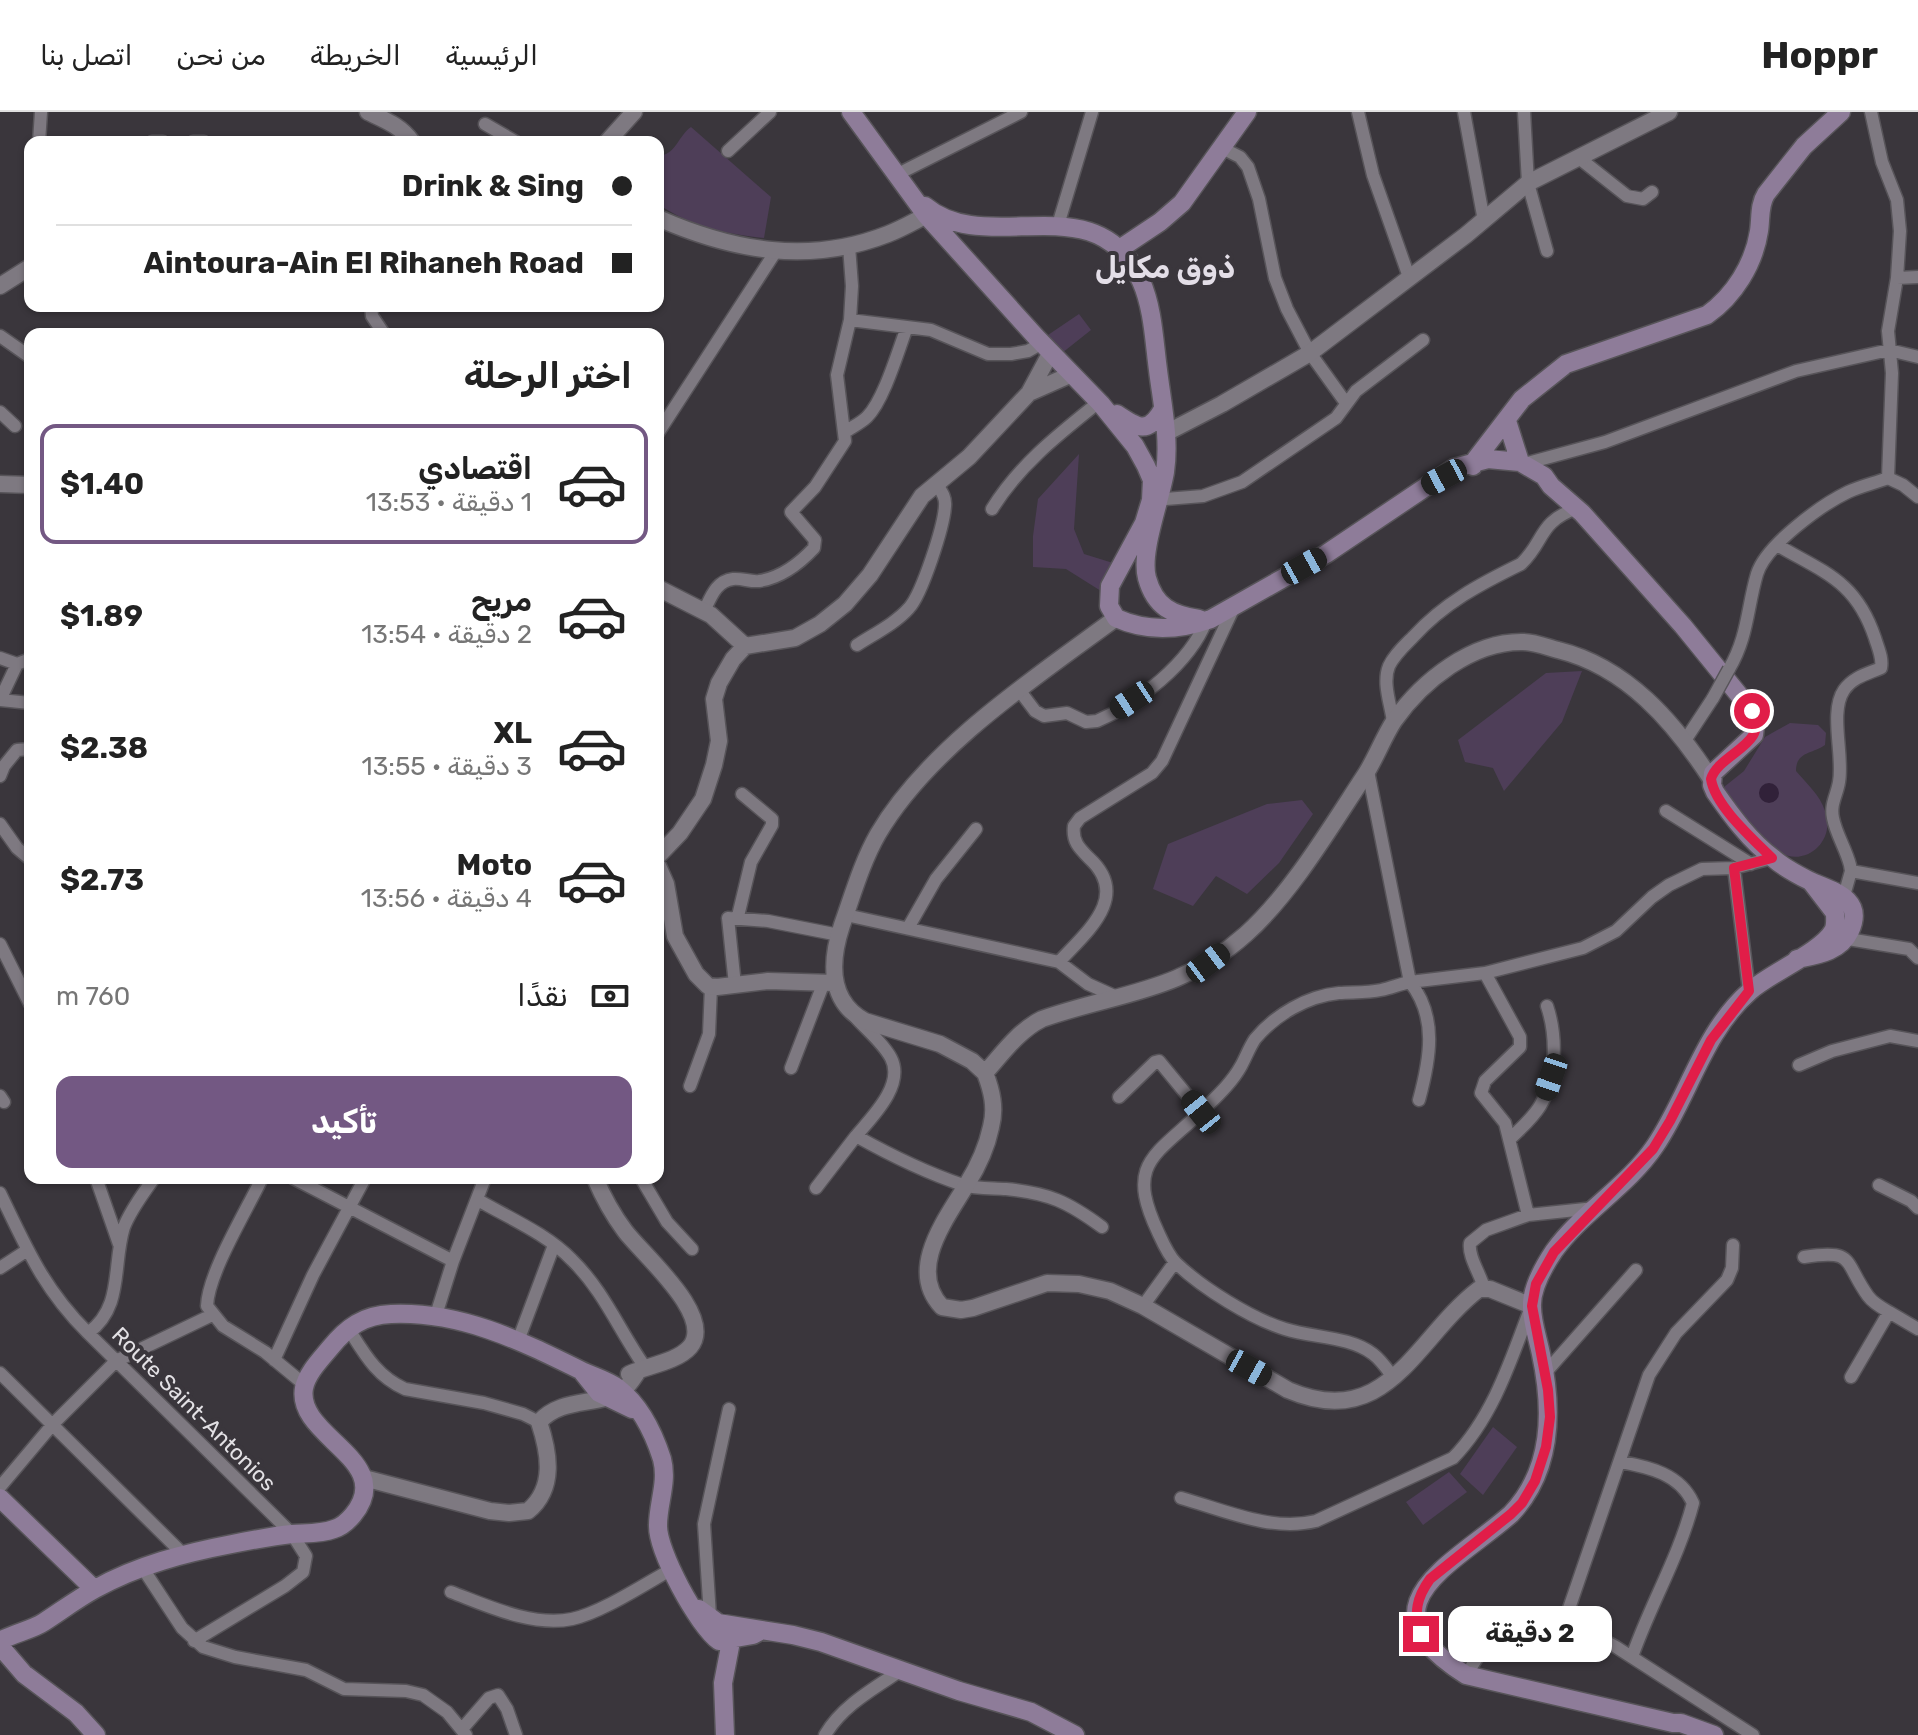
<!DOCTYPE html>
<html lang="ar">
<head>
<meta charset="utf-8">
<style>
  body { margin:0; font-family:Rubik,Vazirmatn,sans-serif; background:#f2f2f2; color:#222; direction:rtl; height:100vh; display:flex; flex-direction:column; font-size:30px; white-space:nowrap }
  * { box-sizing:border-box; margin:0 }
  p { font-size:26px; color:#767676 }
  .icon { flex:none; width:44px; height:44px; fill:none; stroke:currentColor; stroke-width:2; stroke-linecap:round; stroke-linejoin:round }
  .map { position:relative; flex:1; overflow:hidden; direction:ltr }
  .drawer { position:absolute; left:24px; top:216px; width:640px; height:856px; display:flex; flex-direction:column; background:#fff; border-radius:16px; box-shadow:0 2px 6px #0004; direction:rtl }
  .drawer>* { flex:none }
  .banner { position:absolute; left:24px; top:24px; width:640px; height:176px; border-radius:16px; box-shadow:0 2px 6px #0004; direction:rtl; display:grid; align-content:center; height:176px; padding:0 32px; background:#fff }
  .end { position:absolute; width:36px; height:36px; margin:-18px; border:10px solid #e11d48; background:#fff; box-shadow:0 0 0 4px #fff }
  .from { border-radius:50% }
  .bubble { position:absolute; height:56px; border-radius:16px; background:#fff; box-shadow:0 2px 6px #0004; font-size:26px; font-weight:700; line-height:56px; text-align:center; direction:rtl }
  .car { position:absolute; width:24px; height:48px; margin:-24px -12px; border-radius:10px; box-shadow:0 0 6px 2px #0007; background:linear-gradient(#222 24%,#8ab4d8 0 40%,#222 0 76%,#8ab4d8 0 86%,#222 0) }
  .banner b { display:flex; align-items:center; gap:28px; height:76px; font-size:30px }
  .banner b+b { border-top:2px solid #e0e0e0 }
  .banner i { width:20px; height:20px; background:#222 }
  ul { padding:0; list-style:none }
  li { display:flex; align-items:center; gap:24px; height:120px; margin:0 16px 12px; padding:0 16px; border:4px solid transparent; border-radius:16px }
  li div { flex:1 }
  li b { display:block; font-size:30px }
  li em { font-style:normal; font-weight:700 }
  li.selected { border-color:#735883 }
  li>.icon { width:72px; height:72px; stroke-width:1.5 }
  h2 { padding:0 32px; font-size:36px; line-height:96px }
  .pay { display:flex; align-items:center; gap:20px; height:88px; padding:0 32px; font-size:30px }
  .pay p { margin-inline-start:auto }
  .primary-button { display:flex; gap:16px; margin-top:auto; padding:16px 32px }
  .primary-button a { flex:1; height:92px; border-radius:16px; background:#735883; color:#fff; font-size:32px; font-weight:700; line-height:92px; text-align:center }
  header { display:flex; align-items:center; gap:48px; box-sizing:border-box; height:112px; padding:0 40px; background:#fff; border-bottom:2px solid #e0e0e0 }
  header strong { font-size:38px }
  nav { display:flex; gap:44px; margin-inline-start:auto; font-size:28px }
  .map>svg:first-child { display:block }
</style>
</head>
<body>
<header>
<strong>Hoppr</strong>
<nav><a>الرئيسية</a><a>الخريطة</a><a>من نحن</a><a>اتصل بنا</a></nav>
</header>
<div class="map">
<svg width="1918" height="1623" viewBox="0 0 1918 1623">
  <rect width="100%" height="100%" fill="#3a363c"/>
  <!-- green -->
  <path fill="#4e3e58" d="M 691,15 L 771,85 L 764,126 C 725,122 690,114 658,92 L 658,44 C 676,43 678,24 691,15 Z
    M 1079,202 L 1091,218 L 1062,241 L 1048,223 Z
    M 1079,342 L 1074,417 L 1084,442 L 1113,451 L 1101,479 L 1066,457 L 1033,455 L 1033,424 L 1038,387 Z
    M 1582,559 L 1562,610 L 1504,679 L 1493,656 L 1465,650 L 1458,628 L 1546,561 Z
    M 1790,611 L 1818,613 L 1826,621 L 1825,633 C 1813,642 1796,639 1796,659 C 1807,672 1820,683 1825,699 C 1836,727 1808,755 1780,741 C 1755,727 1739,699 1724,675 L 1744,659 L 1765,625 Z
    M 1302,688 L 1313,702 L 1279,751 L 1247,782 L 1216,764 L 1193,794 L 1153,777 L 1168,732 L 1267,692 Z
    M 1493,1315 L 1517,1335 L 1483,1383 L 1460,1362 Z
    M 1449,1360 L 1467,1380 L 1423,1413 L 1406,1390 Z"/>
  <!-- water -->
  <path fill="#312139" d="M1759 681a10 10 0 1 1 20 0a10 10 0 1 1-20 0Z"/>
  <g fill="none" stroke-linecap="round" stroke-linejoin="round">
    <defs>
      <path id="minor" d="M 1358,0 L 1373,63 L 1409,165
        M 1464,0 L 1484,109
        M 1524,0 L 1528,71 L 1547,139
        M 485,12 L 516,30
        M 39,30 L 41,0
        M 152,30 L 163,30
        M 193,30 L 204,30
        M 1220,35 L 1240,45 L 1248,55 L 1259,87 L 1275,166 L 1287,197 L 1310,241 L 1346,291
        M 728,39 L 770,0
        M 1579,46 L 1627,84 L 1643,87 L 1652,80
        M 898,62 L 1021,0
        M 1058,113 L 1092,0
        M 1897,166 L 1918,165
        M 371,194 L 372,204 L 384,222
        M 850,208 L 931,218 L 988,242 L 1011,242 L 1028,239 L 1042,231
        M 0,224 L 30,245
        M 0,300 L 15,314
        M 845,320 C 852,315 861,311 867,305 C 884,288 898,239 907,215
        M 658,321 L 776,139
        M 1524,352 L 1605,330 L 1796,259 L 1889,238 L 1918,245
        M 1888,366 L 1903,373 L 1918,385
        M 1153,388 L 1203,384 L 1242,370 L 1336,306 L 1356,279 L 1423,228
        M 992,397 C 1019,353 1059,322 1099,290
        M 1777,433 C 1825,461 1856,469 1875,526 C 1878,536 1883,546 1881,556 C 1867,562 1853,565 1844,578 C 1829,600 1844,644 1839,670 C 1837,683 1830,692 1833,706 C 1836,722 1846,737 1850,753 L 1851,759 L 1844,784
        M 704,499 C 711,485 716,469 733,467 C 742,466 750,470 759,469 C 780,466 799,452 814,436 L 815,428 L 791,400 L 815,375 L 845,329 L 837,263 L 850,208 L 852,174 L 849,134
        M 857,533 C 874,522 896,511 909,496 C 922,482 944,414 945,394 C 946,385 941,379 936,371
        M 0,546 L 17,552 L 30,547
        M 17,552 L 0,588 L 30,591
        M 1729,557 C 1748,525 1747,496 1757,462 C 1766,433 1821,393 1848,380 C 1861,374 1875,371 1888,366 L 1892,261 L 1888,219 L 1897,166 L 1900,119 L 1897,88 L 1882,50 L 1871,0
        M 1020,579 L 1035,599 L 1044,604 L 1067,601 L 1086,610 L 1097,609 C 1137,592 1190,551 1206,509
        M 1393,610 C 1391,593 1382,571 1389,554 C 1394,543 1404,534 1413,525 C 1444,491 1480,472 1521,452 C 1546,428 1537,411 1577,396
        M 1686,627 L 1713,586
        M 1368,659 L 1410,870 L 1485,861 L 1520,925 L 1520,935 L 1485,969 L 1481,981 L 1505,1011 L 1528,1103 L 1595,1096
        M 0,664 L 4,654 L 17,638 L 30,637
        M 1666,699 L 1751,752
        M 0,712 L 17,736 L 30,747
        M 1734,756 L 1749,879
        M 1851,759 L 1918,771
        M 846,803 L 1059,850 L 1088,872 L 1119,886
        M 738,804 L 751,750 L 772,713 L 772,707 L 742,682
        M 908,816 L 936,767 L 976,717
        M 1842,826 L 1909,837 L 1918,846
        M 0,832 L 30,892
        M 1059,850 C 1085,821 1132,785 1089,746 C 1079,736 1072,729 1074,714 L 1080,706 L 1152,661 L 1162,649 L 1234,495
        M 1485,861 L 1583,836 L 1616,819 L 1652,785 L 1669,773 L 1702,757 L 1734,756 L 1772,746
        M 735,873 L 728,806 L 768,809 L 839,823
        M 857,907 C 868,919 883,931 891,946 C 905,973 872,1005 856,1024 C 890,1043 927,1061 963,1073 C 976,1077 993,1076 1006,1077 C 1049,1081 1068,1090 1102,1115
        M 1799,953 L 1832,939 L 1890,924 L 1918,929
        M 791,956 L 824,870
        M 690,974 L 709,922 L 711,875
        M 0,984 L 4,990
        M 1119,985 L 1155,950 L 1159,949 L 1201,1000
        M 1510,1027 C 1520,1017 1532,1007 1540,994 C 1557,966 1557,924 1547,894
        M 96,1066 L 119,1132
        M 154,1066 C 143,1082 131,1097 124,1115 C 112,1153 124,1195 88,1221 L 274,1404 L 292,1422 L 306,1444 L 303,1460 L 285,1474 L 194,1529
        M 262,1066 C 247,1098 208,1161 207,1194 L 223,1214 L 265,1240 L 305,1273
        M 293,1066 L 453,1149 L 485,1066
        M 641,1066 L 667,1110 L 692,1137
        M 1879,1073 L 1911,1089 L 1918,1096
        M 816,1076 L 856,1024
        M 0,1081 C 27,1137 43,1176 88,1221
        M 478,1088 C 509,1106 547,1122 572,1148 C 604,1179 620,1220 645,1255
        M 1804,1145 C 1856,1137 1843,1149 1868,1184 C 1873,1191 1882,1196 1889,1200
        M 0,1156 L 26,1139
        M 1484,1176 C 1480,1161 1468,1145 1470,1131 L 1486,1118 L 1528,1103
        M 1143,1194 L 1175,1150
        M 436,1203 L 453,1149
        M 348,1216 C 364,1241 376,1264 405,1277 L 484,1291 L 523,1302 L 539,1310
        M 518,1229 L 554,1133
        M 274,1248 L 313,1163 L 365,1066
        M 0,1261 L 183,1442
        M 1545,1261 L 1636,1158
        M 1393,1265 C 1387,1257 1381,1248 1373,1242 C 1349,1224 1313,1226 1285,1217 C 1252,1207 1202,1176 1176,1151 C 1168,1143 1163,1131 1158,1120 C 1126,1052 1153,1045 1201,1000 C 1215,986 1231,972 1241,954 C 1246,945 1249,936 1255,927 C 1275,903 1307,884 1339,881 C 1353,880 1367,881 1381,878 C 1391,876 1400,872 1410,870 C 1438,905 1430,947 1419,988
        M 1851,1265 L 1889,1200 L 1918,1217
        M 1621,1350 C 1649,1355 1680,1362 1693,1391 C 1679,1445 1650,1493 1632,1545
        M 0,1375 L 53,1312 L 116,1249 L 212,1203
        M 1181,1386 C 1224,1398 1271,1420 1316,1409 L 1453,1346 C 1492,1306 1510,1251 1529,1200
        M 142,1455 L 182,1516 L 203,1535 L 235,1545 L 306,1558 L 344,1577 L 406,1579 L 423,1583 L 447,1600 L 466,1623
        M 451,1480 C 488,1494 532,1515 572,1507 C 601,1501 645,1472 672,1457
        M 710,1504 L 704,1412 L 729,1297
        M 1563,1514 L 1599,1526 L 1616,1535 L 1753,1623
        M 1450,1553 C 1462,1536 1477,1528 1497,1527
        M 1466,1563 C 1472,1555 1477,1544 1484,1537 C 1502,1520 1539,1515 1563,1514 L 1649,1263 L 1676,1221 L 1727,1168 L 1732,1156 L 1733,1133
        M 462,1617 L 489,1586 L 498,1583 L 507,1597 L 516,1623
        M 825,1623 C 842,1594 873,1577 900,1559"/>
      <path id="tertiary" d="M 368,0 C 385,8 401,14 412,30
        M 607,30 L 634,0
        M 658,106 C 733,139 809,153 888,122 C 904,116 918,107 933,100
        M 0,174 L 30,155
        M 1029,281 L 1072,262
        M 1166,321 L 1222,292 L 1310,241 L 1466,123 L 1528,71 L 1669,0
        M 0,372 L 30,373
        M 658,476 L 711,503 L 745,534
        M 1116,506 C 1036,565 929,635 878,722 C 862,750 853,782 842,813 C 830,849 828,889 865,909 L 940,932 L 972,949 L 985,961 C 1002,942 1018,919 1042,907 C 1119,880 1180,881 1246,822 C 1291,782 1332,713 1365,663 C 1376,646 1383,626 1394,609 C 1422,569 1472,529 1523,530 C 1534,530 1547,535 1558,538 C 1627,555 1674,610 1711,667
        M 658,744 L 680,721 L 703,687 L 714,653 L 719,629 L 714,587 L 719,571 L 733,547 L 745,534 L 795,526 L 820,512 L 845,492 L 870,463 L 922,384 L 969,345 L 1029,281 L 1051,240
        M 658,754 L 666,772 L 675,824 L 696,862 L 708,874 L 717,875 L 768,869 L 834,871
        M 985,961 C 992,979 996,996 991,1015 C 987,1034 977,1056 967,1072 C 947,1106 906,1157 942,1195 L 961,1198 L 973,1196 L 1047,1171 L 1079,1172 L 1110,1179 L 1143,1194 L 1288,1278 C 1388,1321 1415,1226 1479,1177 L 1490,1177 L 1532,1194
        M 595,1066 C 603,1085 613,1103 625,1119 C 642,1142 716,1204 690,1235 C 677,1250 646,1254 629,1262
        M 364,1366 L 490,1399 L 509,1401 L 528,1399 C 556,1376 549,1340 539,1310 C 563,1284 598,1295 623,1278 C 630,1273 634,1265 639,1258"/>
      <path id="secondary" d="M 851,0 L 926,103 L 1036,225 L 1101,292 L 1135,334 L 1146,354 L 1152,368 L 1151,388 L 1144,411 L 1110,474 L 1109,494 L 1116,506 C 1147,520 1180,518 1211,507 L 1326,442 L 1454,356 L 1488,347 L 1520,350 L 1544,364 L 1551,374 L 1582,401 L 1683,514 L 1752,599 L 1756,605 L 1754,623 L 1713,661 L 1712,673 L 1715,680 C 1731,703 1750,729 1773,746 C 1783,755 1798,763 1810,769 C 1832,779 1865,786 1850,819 C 1840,840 1817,843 1797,847
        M 925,94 C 988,147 1096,69 1141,169 C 1153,196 1154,228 1158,258 C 1162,291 1170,326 1165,360 C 1160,390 1140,440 1147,466 C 1155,495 1172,503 1199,507
        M 1118,138 L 1160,110 L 1182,91 L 1247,0
        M 1117,302 C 1138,316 1148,323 1163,297
        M 1507,309 L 1520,350
        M 1473,354 L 1476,347 L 1522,287 L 1566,252 L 1707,203 C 1734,184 1754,152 1759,119 C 1761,106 1759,93 1766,82 L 1804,34 L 1841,0
        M 583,1261 L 599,1281 L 632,1297
        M 0,1386 L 94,1477
        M 699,1497 L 718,1511 L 793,1523 L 821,1530 L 959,1579 L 1031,1600 L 1075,1623
        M 0,1529 C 14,1521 32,1518 44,1510 C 61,1499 77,1487 95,1477 C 138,1453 185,1441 232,1432 C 252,1428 272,1424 292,1422 C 306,1421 321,1422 334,1417 C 341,1415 348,1409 353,1403 C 398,1348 295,1325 304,1276 C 307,1261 321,1247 330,1236 C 347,1215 364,1203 391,1202 C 460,1199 519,1228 580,1258 C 592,1264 607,1268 618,1276 C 640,1293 654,1322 662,1347 C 668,1370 658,1391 658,1413 C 657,1439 698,1514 719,1529 L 753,1523 L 762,1518
        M 0,1534 L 24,1562 L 76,1601 L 96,1623
        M 725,1623 L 723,1571 L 733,1519
        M 1714,1623 L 1681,1611 L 1673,1611 L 1466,1563 C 1356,1494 1453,1453 1511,1402 C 1553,1358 1553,1298 1541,1242 C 1538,1227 1532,1210 1532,1195 C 1531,1176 1544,1154 1554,1139 C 1582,1100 1628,1074 1655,1034 C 1689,984 1703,920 1750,879 C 1770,861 1821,840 1833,819 C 1836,814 1835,807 1835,801 L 1812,771"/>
    </defs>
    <!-- minor casing -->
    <use href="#minor" stroke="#575459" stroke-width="15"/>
    <!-- tertiary casing -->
    <use href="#tertiary" stroke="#575459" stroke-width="19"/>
    <!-- secondary casing -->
    <use href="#secondary" stroke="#575459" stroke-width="21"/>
    <!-- minor -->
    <use href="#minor" stroke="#7e7981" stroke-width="12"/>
    <!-- tertiary -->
    <use href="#tertiary" stroke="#7e7981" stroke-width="16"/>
    <!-- secondary -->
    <use href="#secondary" stroke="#8e7c99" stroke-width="18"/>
    <defs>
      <path id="minor-bridge" d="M 1713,586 L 1729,557"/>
    </defs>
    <!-- minor-bridge casing -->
    <use href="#minor-bridge" stroke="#575459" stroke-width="15" stroke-linecap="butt"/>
    <!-- minor-bridge -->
    <use href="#minor-bridge" stroke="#7e7981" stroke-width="12"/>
  </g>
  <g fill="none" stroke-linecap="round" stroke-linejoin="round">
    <!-- route -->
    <path stroke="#e11d48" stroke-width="10" d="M 1421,1522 C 1413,1501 1417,1485 1430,1467 L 1511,1402 L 1522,1391 L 1535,1369 L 1546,1335 L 1550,1305 L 1548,1278 L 1532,1194 L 1536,1172 L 1554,1140 L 1653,1037 L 1670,1009 L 1711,928 L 1749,879 L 1734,756 L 1772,746 C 1753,727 1715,694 1711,667 C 1719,641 1771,632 1752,599"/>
  </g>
  <g text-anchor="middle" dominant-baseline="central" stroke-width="8" stroke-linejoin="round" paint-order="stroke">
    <!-- street labels -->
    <g font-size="22" fill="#e3e1e5" stroke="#3a363c">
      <text transform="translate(194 1297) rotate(45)">Route Saint-Antonios</text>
    </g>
    <!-- district labels -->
    <g font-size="30" font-weight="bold" fill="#e3dee7" stroke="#3a363c">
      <text x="1165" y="156">ذوق مكايل</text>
    </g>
  </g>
</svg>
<i class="end from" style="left:1752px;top:599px"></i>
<i class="end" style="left:1421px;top:1522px"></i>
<div class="bubble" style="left:1448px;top:1494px;width:164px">2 دقيقة</div>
<i class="car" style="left:1444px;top:365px;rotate:242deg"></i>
<i class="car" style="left:1304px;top:454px;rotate:61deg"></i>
<i class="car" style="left:1132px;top:588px;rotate:237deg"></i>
<i class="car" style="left:1208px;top:851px;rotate:53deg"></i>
<i class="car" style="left:1551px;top:965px;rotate:199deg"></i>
<i class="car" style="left:1201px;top:1000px;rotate:321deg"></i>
<i class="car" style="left:1249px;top:1256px;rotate:119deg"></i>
<div class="banner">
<b><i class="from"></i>Drink &amp; Sing</b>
<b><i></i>Aintoura-Ain El Rihaneh Road</b>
</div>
<section class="drawer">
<h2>اختر الرحلة</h2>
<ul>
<li class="selected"><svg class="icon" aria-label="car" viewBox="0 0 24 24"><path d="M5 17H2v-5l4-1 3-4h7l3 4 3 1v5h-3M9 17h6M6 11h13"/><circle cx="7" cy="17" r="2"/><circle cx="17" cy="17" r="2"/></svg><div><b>اقتصادي</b><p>1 دقيقة · 13:53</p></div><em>$1.40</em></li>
<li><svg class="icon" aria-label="car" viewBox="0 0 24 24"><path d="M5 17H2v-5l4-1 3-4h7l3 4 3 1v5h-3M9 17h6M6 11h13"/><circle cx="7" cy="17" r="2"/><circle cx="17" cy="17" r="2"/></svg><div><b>مريح</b><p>2 دقيقة · 13:54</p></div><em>$1.89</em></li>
<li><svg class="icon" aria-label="car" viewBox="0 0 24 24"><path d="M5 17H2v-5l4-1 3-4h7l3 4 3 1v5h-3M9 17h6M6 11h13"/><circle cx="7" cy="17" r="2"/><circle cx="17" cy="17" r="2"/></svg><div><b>XL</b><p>3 دقيقة · 13:55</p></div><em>$2.38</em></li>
<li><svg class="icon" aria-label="car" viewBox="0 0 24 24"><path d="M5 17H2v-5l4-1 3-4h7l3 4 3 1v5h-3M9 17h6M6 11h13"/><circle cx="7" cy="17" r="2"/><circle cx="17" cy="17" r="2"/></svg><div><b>Moto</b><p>4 دقيقة · 13:56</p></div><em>$2.73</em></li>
</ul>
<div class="pay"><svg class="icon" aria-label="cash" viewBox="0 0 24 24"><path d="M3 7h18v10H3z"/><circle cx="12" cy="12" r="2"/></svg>نقدًا<p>760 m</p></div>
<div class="primary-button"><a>تأكيد</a></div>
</section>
</div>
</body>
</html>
